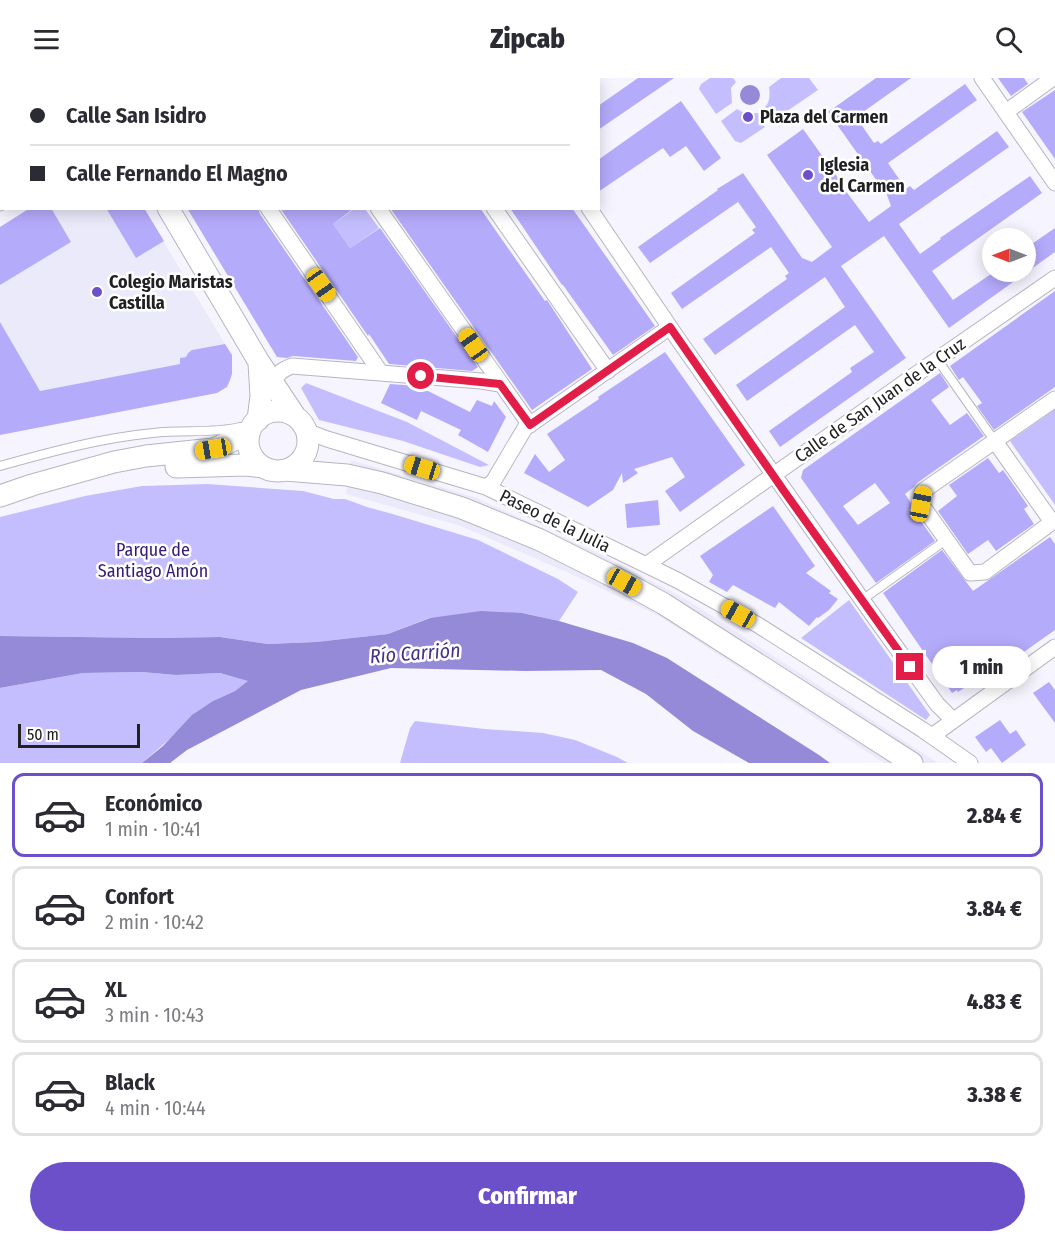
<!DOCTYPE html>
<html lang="es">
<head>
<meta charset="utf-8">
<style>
  body { margin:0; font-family:"Fira Sans Condensed",sans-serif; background:#f7f7f7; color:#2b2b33; height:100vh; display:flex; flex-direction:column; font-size:22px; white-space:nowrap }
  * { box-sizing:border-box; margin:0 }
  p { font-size:20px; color:#7c7c81 }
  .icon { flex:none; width:33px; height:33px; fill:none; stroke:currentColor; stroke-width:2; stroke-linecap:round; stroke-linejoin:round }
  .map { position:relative; height:685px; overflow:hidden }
  .drawer { display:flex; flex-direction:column; background:#fff; flex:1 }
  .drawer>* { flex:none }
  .top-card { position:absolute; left:0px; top:0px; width:600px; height:132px; box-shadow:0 3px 15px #0003; display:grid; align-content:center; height:132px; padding:0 30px; background:#fff }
  .needle { width:39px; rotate:270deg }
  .tools { position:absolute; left:982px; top:150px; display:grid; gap:12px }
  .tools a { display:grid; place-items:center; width:54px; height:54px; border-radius:50%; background:#fff; box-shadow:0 3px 15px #0003; font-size:30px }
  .scale { position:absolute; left:18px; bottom:15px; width:122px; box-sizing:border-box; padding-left:6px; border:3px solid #212124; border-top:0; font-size:16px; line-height:21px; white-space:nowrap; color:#212124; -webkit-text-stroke:4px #fff; paint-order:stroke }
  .end { position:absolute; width:27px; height:27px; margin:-14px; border:8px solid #e11d48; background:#fff; box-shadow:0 0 0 3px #fff }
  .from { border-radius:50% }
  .bubble { position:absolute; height:42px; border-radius:21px; background:#fff; box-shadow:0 3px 15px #0003; font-size:20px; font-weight:800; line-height:42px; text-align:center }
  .car { position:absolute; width:18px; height:36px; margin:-18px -9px; border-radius:8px; box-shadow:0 0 4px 2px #0007; background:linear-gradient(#f5c518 24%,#345 0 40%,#f5c518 0 76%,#345 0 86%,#f5c518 0) }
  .top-card b { display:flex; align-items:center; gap:21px; height:57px; font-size:22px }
  .top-card b+b { border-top:2px solid #e1e1e2 }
  .top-card i { width:15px; height:15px; background:#2b2b33 }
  ul { padding:10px 0 0; list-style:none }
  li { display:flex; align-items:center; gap:18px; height:84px; margin:0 12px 9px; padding:0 18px; border:3px solid #e1e1e2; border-radius:12px }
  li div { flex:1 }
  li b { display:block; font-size:22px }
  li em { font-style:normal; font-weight:800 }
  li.current { border-color:#6c50c9 }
  li>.icon { width:54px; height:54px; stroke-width:1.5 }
  .cta { display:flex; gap:12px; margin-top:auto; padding:12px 30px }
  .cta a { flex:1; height:69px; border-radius:36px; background:#6c50c9; color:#fff; font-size:24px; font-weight:800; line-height:69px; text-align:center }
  header { display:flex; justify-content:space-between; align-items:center; height:78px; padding:0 30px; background:#fff; font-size:27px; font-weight:800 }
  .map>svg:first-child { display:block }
</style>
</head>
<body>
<header><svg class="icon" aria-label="menu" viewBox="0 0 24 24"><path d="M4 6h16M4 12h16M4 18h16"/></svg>Zipcab<svg class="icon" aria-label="search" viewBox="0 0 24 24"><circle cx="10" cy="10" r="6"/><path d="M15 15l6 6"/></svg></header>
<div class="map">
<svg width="1055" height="685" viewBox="0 0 1055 685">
  <rect width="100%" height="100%" fill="#f6f5ff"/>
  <!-- built -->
  <path fill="#ebeafb" d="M 30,131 L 144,131 L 225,266 L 192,272 L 188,275 L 186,279 L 180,280 L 180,286 L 31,315 L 0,333 L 0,149 Z
    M 351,382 L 474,419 L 598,475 L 689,523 L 938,685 L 884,685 L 659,538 L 571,496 L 461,448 L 346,416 Z"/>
  <!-- green -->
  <path fill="#c5befe" d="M 710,0 L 733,0 L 736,4 L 731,10 L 732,25 L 716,36 L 699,11 L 701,6 Z
    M 781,0 L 809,0 L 818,12 L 777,40 L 773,34 L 769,36 L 765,29 C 770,24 770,16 769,9 Z
    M 737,31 L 746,36 L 758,35 L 762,42 L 760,43 L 765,49 L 741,65 L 735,63 L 721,43 Z
    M 354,131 L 365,131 L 379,150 L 350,170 L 333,146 Z
    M 306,305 L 407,344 L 489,387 L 480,389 L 403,363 L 319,342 L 301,310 Z
    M 1055,331 L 1055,427 L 1010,363 Z
    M 207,406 L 303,413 L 334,421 L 345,421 L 367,429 L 396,437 L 478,462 L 558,501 L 578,514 L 559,543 L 522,535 L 429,540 L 388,556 L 316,564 L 268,566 L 220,559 L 157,560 L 0,558 L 0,439 L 85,418 L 142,408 Z
    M 849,522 L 930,637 L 926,642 L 801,560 Z
    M 142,594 L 176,597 L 220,595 L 249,603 L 235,613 L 213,623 L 142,685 L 0,685 L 0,610 L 83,595 Z
    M 415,643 L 485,651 L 543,655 L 575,662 L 617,679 L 628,685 L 400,685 L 410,650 Z"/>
  <!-- water -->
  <path fill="#958ad7" d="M740 17a10 10 0 1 1 20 0a10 10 0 1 1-20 0Z
    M 481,533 L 522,535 L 559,543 L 633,565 L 667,580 L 819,677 L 830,685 L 749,685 L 693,653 L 646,616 L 601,592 L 525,593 L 391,590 L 301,612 L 187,672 L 170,685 L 142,685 L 163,668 L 192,637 L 213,623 L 235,613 L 248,603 L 220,595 L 176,597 L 142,594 L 83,595 L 0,610 L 0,558 L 157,560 L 220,559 L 268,566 L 316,564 L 388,556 L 430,540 Z"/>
  <!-- building -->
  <path fill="#b5abfb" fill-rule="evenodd" d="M 638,0 L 674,0 L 598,52 L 598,28 Z
    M 876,0 L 911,0 L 856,39 L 874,65 L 878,63 L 881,66 L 965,6 L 977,22 L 888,85 L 906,111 L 910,108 L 914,112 L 997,53 L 1009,69 L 899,146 L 920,176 L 941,161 L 940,160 L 1030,98 L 1042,115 L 932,193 L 953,222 L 994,194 L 1026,194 L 1026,170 L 1055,150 L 1055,174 L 949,250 L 884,158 L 841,188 L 906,280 L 780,369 L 769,353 L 852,294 L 850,290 L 874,274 L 855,247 L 747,323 L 736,307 L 845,229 L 825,199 L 715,277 L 703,261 L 787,201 L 785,198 L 789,195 L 771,169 L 682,231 L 671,215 L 755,155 L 752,152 L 756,149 L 738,124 L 650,185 L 638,169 L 718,112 L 717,111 L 743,95 L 802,180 L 812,184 L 832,169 L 767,77 L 803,51 L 846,111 L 845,112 L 869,144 L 891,128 L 887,117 L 828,34 Z
    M 998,0 L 1024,0 L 1028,6 L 1011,18 Z
    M 1055,12 L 1055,81 L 1022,34 Z
    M 681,23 L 721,80 L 704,93 L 686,68 L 670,79 L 663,70 L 598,114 L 598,82 Z
    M 30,130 L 51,130 L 71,164 L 0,207 L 0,149 Z
    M 106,130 L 144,130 L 164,163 L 136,180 Z
    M 187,130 L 258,130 L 260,136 L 358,279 L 356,283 L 293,278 L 287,280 L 277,279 Z
    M 280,130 L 354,130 L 333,146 L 350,170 L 380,150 L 478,289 L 472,293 L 389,286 L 369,256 L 368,258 Z
    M 390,130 L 480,130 L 545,223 L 547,222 L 592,291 L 532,332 Z
    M 510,130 L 572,130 L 655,248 L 613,277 L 563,207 L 562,207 Z
    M 1055,213 L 1055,309 L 994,352 L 977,328 L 982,325 L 963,299 L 959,302 L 950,288 Z
    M 0,244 L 40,313 L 180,286 L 180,280 L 186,279 L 188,275 L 192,272 L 225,266 L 232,277 L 232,296 L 230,302 L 227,309 L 217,315 L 0,357 Z
    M 665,274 L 745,387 L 680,434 L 665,413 L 685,399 L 672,379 L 634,391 L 638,395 L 623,405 L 622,395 L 613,412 L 588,429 L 524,395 L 535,376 L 549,394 L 565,382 L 547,356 L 599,321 L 598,319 Z
    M 940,295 L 949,309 L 931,322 L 950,347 L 967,335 L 984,358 L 917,405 L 914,409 L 905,416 L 911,425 L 913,432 L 935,463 L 876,505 L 801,400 L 803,392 ZM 875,405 L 890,425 L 858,447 L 843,428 Z
    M 390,306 L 418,308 L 470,334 L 477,322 L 492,328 L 494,323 L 506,339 L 488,374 L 458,357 L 461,352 L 421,333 L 417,342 L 381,325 Z
    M 988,380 L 999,395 L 1003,392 L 1028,428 L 1024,431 L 1034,446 L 996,473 L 988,462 L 968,476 L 938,433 L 957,418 L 949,407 Z
    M 658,422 L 660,447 L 627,450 L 625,426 Z
    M 773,428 L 815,488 L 806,495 L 831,513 L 829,515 L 838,521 L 829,532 L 818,540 L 817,539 L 809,548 L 779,524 L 775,530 L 733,507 L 727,514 L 709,504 L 713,497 L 700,478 Z
    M 1050,459 L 1055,466 L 1055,552 L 997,593 L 992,587 L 971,602 L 973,604 L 958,614 L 957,612 L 952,615 L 883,515 L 942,472 L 973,513 Z
    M 1049,604 L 1055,612 L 1055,645 L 1033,615 Z
    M 1000,642 L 1010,656 L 1016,652 L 1026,667 L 1002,685 L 991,670 L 986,674 L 975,659 Z"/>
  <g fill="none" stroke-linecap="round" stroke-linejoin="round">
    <defs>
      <path id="lane" d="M 937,281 L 994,362
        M 0,388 C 50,374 101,360 153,355 C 182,351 212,356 240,349
        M 862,522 L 946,462"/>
      <path id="street" d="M 287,0 L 288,2
        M 402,0 L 403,2
        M 497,0 L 498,2
        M 982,0 L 1055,105
        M 1006,34 L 1053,0
        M 0,125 L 2,124
        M 268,130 L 381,295
        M 378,130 L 530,347
        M 494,130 L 608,293
        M 589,130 L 680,264 L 870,533 L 937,626 L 953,642
        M 273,306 C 277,296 281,292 292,288 L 481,303 L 500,306
        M 1055,321 L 923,413 L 921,426 L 970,495 L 985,494 L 1055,442
        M 306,353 L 327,361 L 486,409 L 677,502 L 758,547 L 923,652 L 970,685
        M 994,362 L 1052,444
        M 486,409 L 493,404 L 525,350 L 670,249
        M 646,487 L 925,290 L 1055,200
        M 932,658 L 1055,569"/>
      <path id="secondary" d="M 9,0 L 12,2
        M 51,0 L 54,2
        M 125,0 L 130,2
        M 96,2 L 100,0
        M 158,2 L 160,0
        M 191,2 L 194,0
        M 0,103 L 2,102
        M 168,130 L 259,284 L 295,338
        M248 363a30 30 0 1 1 60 0a30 30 0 1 1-60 0Z
        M 258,342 L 261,318 L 259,285
        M 176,389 L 247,387 L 263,389
        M 285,392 L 347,397 L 382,405 L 462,430 L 540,462 L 624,504 L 664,526 L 912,685
        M 0,418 L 32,407 L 114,384 L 146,378 L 213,371 L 228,365 L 250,353"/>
    </defs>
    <!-- lane casing -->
    <use href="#lane" stroke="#b6b6bf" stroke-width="10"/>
    <!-- street casing -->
    <use href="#street" stroke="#b6b6bf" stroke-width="17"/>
    <!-- secondary casing -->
    <use href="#secondary" stroke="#b6b6bf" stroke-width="23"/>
    <!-- lane -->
    <use href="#lane" stroke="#fff" stroke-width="8"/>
    <!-- street -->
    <use href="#street" stroke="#fff" stroke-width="15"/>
    <!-- secondary -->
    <use href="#secondary" stroke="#fff" stroke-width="21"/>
  </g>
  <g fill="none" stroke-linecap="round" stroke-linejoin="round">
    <!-- route -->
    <path stroke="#e11d48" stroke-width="8" d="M 421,298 L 500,306 L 530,347 L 670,249 L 784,413 L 910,589"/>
  </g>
  <!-- markers -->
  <g fill="#6c50c9" stroke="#fff" stroke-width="2">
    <circle cx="748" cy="39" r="6"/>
    <circle cx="808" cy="97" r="6"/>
    <circle cx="97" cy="214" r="6"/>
  </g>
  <g text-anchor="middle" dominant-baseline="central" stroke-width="5" stroke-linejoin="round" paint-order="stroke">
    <!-- poi labels -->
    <g font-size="18" font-weight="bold" fill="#212124" stroke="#fff" text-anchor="start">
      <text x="760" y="39">Plaza del Carmen</text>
      <text x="820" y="87">Iglesia<tspan x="820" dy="21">del Carmen</tspan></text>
      <text x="109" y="204">Colegio Maristas<tspan x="109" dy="21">Castilla</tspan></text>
    </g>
    <!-- street labels -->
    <g font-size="18" fill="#212124" stroke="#fff">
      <text transform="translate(880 322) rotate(-35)">Calle de San Juan de la Cruz</text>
      <text transform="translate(555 443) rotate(26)">Paseo de la Julia</text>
    </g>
    <!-- park labels -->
    <g font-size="18" fill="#371c76" stroke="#fff">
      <text x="153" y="472">Parque de<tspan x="153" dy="21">Santiago Amón</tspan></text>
    </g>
    <!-- water labels -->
    <g font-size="20" font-style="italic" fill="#452f89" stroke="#fff">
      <text transform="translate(415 575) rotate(-4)">Río Carrión</text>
    </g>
  </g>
</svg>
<div class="tools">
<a><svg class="needle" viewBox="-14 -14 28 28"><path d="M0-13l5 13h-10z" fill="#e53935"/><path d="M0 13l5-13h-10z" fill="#7c7c81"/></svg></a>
</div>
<div class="scale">50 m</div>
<i class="end from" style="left:421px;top:298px"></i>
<i class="end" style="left:910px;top:589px"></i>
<div class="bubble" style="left:932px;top:568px;width:99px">1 min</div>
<i class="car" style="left:321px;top:207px;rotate:145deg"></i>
<i class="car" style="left:473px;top:267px;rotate:325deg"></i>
<i class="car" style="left:213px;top:371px;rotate:260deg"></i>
<i class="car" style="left:422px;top:390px;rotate:287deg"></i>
<i class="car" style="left:921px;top:426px;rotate:11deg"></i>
<i class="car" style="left:624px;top:504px;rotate:119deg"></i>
<i class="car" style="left:738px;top:536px;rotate:299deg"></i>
<div class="top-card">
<b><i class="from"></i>Calle San Isidro</b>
<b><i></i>Calle Fernando El Magno</b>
</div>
</div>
<section class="drawer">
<ul>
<li class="current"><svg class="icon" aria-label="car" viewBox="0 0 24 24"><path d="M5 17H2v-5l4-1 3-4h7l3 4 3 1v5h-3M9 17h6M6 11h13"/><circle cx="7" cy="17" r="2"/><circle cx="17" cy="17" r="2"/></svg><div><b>Económico</b><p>1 min · 10:41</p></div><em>2.84 €</em></li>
<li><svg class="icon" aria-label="car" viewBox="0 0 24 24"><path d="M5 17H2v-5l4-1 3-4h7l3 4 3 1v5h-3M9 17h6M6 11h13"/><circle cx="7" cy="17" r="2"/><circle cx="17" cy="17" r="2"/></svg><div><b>Confort</b><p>2 min · 10:42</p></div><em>3.84 €</em></li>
<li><svg class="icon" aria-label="car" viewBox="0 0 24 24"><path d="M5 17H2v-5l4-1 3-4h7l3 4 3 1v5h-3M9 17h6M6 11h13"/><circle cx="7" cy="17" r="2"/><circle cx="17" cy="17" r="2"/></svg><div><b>XL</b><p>3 min · 10:43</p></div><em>4.83 €</em></li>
<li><svg class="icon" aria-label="car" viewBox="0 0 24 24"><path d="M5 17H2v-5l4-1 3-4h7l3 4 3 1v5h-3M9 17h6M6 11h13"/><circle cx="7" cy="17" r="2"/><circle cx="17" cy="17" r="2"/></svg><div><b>Black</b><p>4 min · 10:44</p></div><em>3.38 €</em></li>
</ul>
<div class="cta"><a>Confirmar</a></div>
</section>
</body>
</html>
